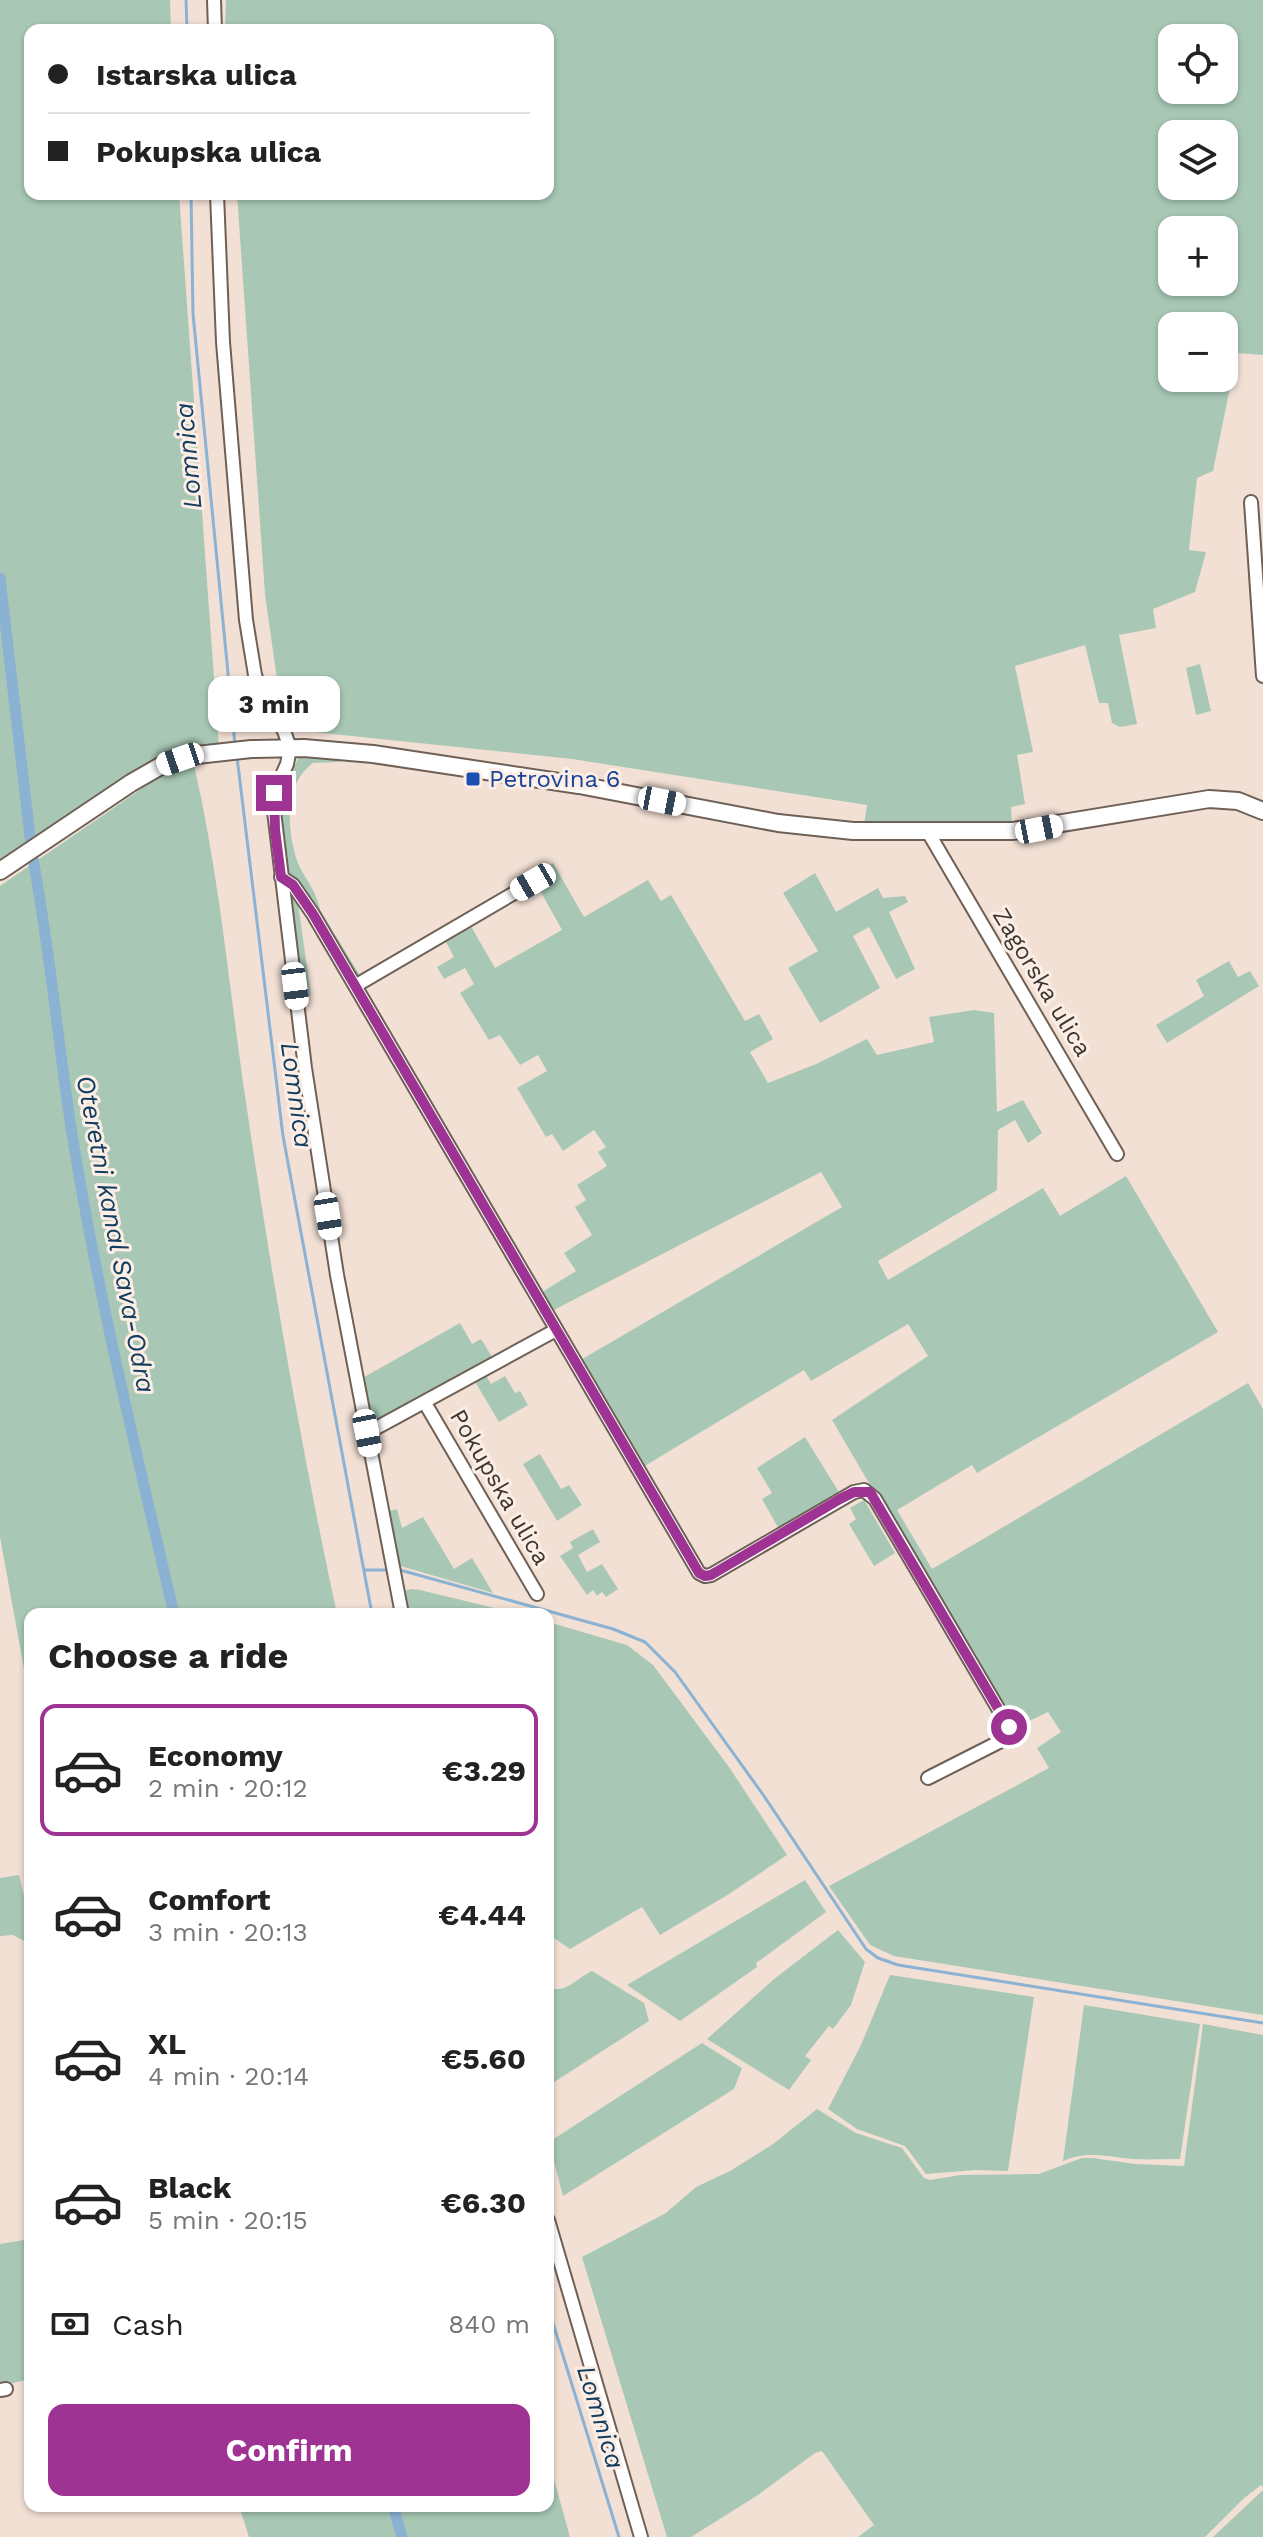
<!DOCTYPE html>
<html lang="en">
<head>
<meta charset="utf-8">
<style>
  body { margin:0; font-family:"Work Sans",sans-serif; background:#f6f6f6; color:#222; height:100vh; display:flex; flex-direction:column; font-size:30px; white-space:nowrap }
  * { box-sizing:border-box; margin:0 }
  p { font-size:26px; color:#767676 }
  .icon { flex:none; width:44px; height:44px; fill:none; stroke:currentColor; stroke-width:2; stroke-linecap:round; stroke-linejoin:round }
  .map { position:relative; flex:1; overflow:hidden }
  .drawer { position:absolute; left:24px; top:1608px; width:530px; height:904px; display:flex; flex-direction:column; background:#fff; border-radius:16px; box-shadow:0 2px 6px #0004 }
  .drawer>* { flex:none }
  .top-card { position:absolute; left:24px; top:24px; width:530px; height:176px; border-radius:16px; box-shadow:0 2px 6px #0004; display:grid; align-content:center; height:176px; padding:0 24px; background:#fff }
  .buttons { position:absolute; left:1158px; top:24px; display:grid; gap:16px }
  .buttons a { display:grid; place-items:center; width:80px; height:80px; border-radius:16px; background:#fff; box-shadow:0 2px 6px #0004; font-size:40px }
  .end { position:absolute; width:36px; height:36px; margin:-18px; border:10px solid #9e3394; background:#fff; box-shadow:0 0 0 4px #fff }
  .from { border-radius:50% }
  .bubble { position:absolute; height:56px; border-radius:16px; background:#fff; box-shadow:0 2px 6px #0004; font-size:26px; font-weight:700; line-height:56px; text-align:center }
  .car { position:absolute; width:24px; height:48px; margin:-24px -12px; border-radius:10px; box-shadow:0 0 6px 2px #0007; background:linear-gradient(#fff 24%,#345 0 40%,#fff 0 76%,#345 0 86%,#fff 0) }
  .top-card b { display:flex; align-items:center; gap:28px; height:76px; font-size:30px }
  .top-card b+b { border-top:2px solid #e0e0e0 }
  .top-card i { width:20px; height:20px; background:#222 }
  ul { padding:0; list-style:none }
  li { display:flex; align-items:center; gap:24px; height:132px; margin:0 16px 12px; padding:0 8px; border:4px solid transparent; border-radius:16px }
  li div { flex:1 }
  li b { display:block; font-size:30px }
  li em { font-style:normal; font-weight:700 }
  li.selected { border-color:#9e3394 }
  li>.icon { width:72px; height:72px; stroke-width:1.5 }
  h2 { padding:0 24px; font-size:36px; line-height:96px }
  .pay { display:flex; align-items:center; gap:20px; height:88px; padding:0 24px; font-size:30px }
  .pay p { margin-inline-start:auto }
  .primary-button { display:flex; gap:16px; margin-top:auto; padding:16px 24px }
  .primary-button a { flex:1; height:92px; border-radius:16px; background:#9e3394; color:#fff; font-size:32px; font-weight:700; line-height:92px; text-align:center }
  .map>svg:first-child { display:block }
</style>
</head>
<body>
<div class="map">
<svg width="1263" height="2537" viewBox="0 0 1263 2537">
  <rect width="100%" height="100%" fill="#f2e0d5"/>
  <!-- green -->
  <path fill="#a8c8b5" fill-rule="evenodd" d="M 0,0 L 170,0 L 171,30 L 30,30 L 30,194 L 179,194 L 219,747 L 186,749 L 153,761 L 0,866 Z
    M 226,0 L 1263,0 L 1263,355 L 1237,353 L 1213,471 L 1197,478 L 1189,550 L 1206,552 L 1195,592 L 1153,609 L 1156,628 L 1119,635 L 1137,724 L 1120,727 L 1112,723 L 1108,703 L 1099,703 L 1085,645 L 1015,666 L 1033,752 L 1017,755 L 1025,804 L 1011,807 L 1012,826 L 864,826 L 867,805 L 572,759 L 294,730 L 280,701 L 265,594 L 237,194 L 548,194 L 548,30 L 225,30 ZM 1172,38 L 1224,38 L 1224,90 L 1172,90 ZM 1172,134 L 1224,134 L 1224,186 L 1172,186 ZM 1172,230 L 1224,230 L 1224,282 L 1172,282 ZM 1172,326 L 1224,326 L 1224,378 L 1172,378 Z
    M 1200,664 L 1211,711 L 1196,715 L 1186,668 Z
    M 300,754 L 337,756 L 340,762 L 313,763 C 284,785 287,825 296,858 C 302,876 317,890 320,910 L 359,974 L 353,978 L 286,869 L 277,804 Z
    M 194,765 C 218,869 228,976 243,1082 C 269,1261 299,1438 337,1614 L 30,1614 L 30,1702 L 0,1537 L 0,886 L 163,774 Z
    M 553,863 L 584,917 L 648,880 L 661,901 L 671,895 L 745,1021 L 759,1014 L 773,1039 L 750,1052 L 768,1083 L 816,1064 L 867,1039 L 877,1055 L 934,1042 L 929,1017 L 974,1010 L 994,1013 L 997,1112 L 1023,1100 L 1042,1133 L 1028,1143 L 1015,1120 L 998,1130 L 997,1190 L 878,1261 L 888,1280 L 1043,1188 L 1060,1216 L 1126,1176 L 1218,1332 L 977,1473 L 972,1465 L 897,1510 L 932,1569 L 1248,1383 L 1263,1409 L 1263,2015 L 894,1956 L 870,1945 L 829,1886 L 1049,1768 L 1037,1748 L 1061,1732 L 1048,1712 L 1013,1729 L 832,1420 L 928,1356 L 908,1324 L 811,1381 L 804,1370 L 643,1467 L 579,1361 L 842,1207 L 821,1172 L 550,1312 L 539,1294 L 576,1271 L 564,1253 L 592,1235 L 575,1207 L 586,1200 L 577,1185 L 607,1166 L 598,1152 L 606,1147 L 594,1130 L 563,1151 L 552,1134 L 546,1137 L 517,1088 L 547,1071 L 538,1055 L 520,1065 L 500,1035 L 489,1040 L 460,993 L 474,984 L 465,968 L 444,979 L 437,967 L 454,957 L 444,938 L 469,923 L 495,968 L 562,930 L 537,885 L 547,879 L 542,870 Z
    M 815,873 L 836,912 L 878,888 L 883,898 L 905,896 L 908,902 L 889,912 L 915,969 L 896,979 L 869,927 L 853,936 L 880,988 L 820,1023 L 788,968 L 818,951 L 783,893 Z
    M 289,890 L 297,897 L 311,995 L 301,1001 Z
    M 1229,961 L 1238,977 L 1250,971 L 1259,986 L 1167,1043 L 1156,1025 L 1204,996 L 1196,980 Z
    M 460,1323 L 472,1344 L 481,1339 L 494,1360 L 375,1423 L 372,1422 L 359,1380 Z
    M 485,1374 L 491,1384 L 505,1376 L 515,1393 L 520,1391 L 528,1405 L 499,1422 L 474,1380 Z
    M 805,1437 L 840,1494 L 780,1531 L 762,1499 L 772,1493 L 757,1468 Z
    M 540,1454 L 561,1489 L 569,1485 L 582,1505 L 557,1521 L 523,1464 Z
    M 864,1500 L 895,1553 L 874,1566 L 849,1524 L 856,1519 L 850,1508 Z
    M 397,1509 L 402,1528 L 423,1517 L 454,1569 L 472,1558 L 493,1593 L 397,1565 L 386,1512 Z
    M 593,1529 L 600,1542 L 578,1555 L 587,1572 L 602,1564 L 618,1589 L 606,1597 L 602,1592 L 597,1596 L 593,1590 L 587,1595 L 560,1556 L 573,1548 L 570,1542 Z
    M 412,1589 L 420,1590 L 519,1614 L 408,1614 L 403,1591 Z
    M 548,1622 L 627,1645 L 653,1665 L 729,1767 L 787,1855 L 729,1894 L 660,1935 L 642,1907 L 570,1949 L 548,1934 Z
    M 19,1875 L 30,1921 L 30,1944 L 13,1935 L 0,1936 L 0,1878 Z
    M 805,1880 L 826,1912 L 756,1963 L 757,1967 L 680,2021 L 627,1985 Z
    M 838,1930 L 865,1962 L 851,2005 L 833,2029 L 829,2026 L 805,2056 L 811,2060 L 789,2090 L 707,2039 L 774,1979 Z
    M 592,1971 L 644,2003 L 649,2021 L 548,2086 L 548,1988 C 568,1993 575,1979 592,1971 Z
    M 890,1975 L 1034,1997 L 1008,2171 L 975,2170 L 926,2174 L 905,2146 L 857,2129 L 828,2109 L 861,2045 Z
    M 1084,2005 L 1200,2024 L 1180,2159 C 1165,2159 1149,2160 1134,2159 C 1108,2157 1088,2150 1063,2161 Z
    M 1203,2024 L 1263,2035 L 1263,2487 L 1261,2485 L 1243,2499 L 1205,2537 L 858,2537 L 874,2525 L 822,2451 L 815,2453 L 758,2495 L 691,2537 L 667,2537 L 582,2257 L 666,2213 L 696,2187 L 730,2171 L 773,2144 L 817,2109 L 856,2133 L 902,2148 L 924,2178 L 930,2180 L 960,2175 L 1039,2174 L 1082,2158 L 1093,2158 L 1135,2164 L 1184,2166 Z
    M 702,2043 L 742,2068 L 734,2089 L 563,2196 L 549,2142 Z
    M 30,2239 L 30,2379 L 0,2386 L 0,2244 Z
    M 548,2458 L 570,2537 L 249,2537 L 239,2506 L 548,2506 Z
    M 1263,2490 L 1263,2537 L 1213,2537 Z"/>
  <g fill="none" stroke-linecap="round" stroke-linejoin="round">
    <!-- stream -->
    <path stroke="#8bb2d3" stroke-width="3" d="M 186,0 L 187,30
      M 191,194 L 193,314 L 235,745
      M 237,757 L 283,1136 L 372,1614
      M 365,1570 L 385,1570
      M 400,1570 L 613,1629 L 645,1642 L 675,1672 L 764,1796 L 866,1949 L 878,1958 L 898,1965 L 1263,2023
      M 548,2307 L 619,2537"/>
    <!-- canal -->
    <path stroke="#8bb2d3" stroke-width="11" d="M 0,578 L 31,845
      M 33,859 C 50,950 58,1043 72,1134 C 98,1296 137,1455 174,1614
      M 393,2506 L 402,2537"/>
    <defs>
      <path id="minor" d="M 214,0 L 215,30
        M 217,194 L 223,342 L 246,620 L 255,675 L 263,697 L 284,731 L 290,748 L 287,764 L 274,793 L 273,803 L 305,1068 L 337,1275 L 402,1614
        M 1251,502 L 1263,676
        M 928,832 L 1117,1154
        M 281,877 L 293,885 L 313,914 L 699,1573 L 705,1576 L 711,1575 L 854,1492 L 864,1490 L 875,1499 L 1009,1727 L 1009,1732 L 999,1742 L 928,1778
        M 355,986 L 533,882
        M 425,1403 L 537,1594
        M 367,1433 L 556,1330
        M 548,2220 L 641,2537
        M 0,2390 L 6,2389"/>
      <path id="tertiary" d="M 0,871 L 131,783 L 164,764 L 197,755 L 251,749 L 304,748 L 373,754 L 579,785 L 778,823 L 853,831 L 1013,831 L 1209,799 L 1238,801 L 1263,811"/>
    </defs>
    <!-- minor casing -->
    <use href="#minor" stroke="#6f6056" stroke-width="16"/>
    <!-- tertiary casing -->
    <use href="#tertiary" stroke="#6f6056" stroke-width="20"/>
    <!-- minor -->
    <use href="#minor" stroke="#fff" stroke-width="12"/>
    <!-- tertiary -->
    <use href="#tertiary" stroke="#fff" stroke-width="16"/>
  </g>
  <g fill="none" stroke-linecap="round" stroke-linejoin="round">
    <!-- route -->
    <path stroke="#9e3394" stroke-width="10" d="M 274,793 L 275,830 L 281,877 L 293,885 L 313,914 L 699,1573 L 705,1576 L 711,1575 L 840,1499 L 854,1492 L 870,1492 L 1009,1727"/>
  </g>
  <!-- markers -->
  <rect fill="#1a4fb4" stroke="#fdeee5" stroke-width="3" x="465" y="771" width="16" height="16" rx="4"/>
  <g text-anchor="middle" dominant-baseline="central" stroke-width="6" stroke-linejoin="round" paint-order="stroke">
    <!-- transit labels -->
    <g font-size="24" fill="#164399" stroke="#fdeee5" text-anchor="start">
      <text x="489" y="779">Petrovina 6</text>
    </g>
    <!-- street labels -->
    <g font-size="24" fill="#3c3531" stroke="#fdeee5">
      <text transform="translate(1042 982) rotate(59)">Zagorska ulica</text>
      <text transform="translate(500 1487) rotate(60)">Pokupska ulica</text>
    </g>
    <!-- water labels -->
    <g font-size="26" font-style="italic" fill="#113e60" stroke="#fdeee5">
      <text transform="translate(188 456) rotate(-95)">Lomnica</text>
      <text transform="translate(297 1095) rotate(82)">Lomnica</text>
      <text transform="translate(116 1234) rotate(79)">Oteretni kanal Sava-Odra</text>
      <text transform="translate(601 2417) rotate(73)">Lomnica</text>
    </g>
  </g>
</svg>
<div class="buttons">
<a><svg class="icon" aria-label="locate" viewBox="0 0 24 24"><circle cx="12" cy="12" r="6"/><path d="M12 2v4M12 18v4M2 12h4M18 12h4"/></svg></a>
<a><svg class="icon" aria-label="layers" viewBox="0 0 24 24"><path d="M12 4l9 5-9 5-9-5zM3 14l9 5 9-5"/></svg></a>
<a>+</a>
<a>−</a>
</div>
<i class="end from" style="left:1009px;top:1727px"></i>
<i class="end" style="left:274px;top:793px"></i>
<div class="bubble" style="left:208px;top:676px;width:132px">3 min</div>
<i class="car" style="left:180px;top:759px;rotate:251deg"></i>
<i class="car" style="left:662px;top:801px;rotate:101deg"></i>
<i class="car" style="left:1039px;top:829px;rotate:79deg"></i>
<i class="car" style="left:533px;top:882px;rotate:240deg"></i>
<i class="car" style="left:295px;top:986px;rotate:173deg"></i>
<i class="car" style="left:328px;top:1216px;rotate:171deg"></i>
<i class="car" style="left:367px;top:1433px;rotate:169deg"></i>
<div class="top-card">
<b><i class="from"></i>Istarska ulica</b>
<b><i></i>Pokupska ulica</b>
</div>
<section class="drawer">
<h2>Choose a ride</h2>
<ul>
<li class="selected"><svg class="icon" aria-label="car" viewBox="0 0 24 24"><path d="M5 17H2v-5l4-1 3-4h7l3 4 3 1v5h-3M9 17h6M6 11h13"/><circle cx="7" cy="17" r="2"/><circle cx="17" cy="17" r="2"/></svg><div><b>Economy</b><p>2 min · 20:12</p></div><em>€3.29</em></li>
<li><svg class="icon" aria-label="car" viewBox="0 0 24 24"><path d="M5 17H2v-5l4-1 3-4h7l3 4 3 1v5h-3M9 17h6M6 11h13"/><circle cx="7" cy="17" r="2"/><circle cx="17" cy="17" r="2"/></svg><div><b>Comfort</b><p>3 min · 20:13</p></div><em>€4.44</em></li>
<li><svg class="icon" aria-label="car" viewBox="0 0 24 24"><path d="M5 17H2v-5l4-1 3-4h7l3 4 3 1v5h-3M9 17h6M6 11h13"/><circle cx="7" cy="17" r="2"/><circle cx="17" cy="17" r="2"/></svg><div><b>XL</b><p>4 min · 20:14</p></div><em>€5.60</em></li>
<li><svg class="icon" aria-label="car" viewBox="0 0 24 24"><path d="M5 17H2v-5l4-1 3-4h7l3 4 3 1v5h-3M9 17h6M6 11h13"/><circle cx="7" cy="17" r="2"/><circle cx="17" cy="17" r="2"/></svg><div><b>Black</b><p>5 min · 20:15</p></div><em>€6.30</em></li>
</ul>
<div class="pay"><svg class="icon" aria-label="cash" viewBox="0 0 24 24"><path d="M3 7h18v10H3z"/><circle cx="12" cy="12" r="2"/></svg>Cash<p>840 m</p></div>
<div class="primary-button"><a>Confirm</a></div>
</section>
</div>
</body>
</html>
